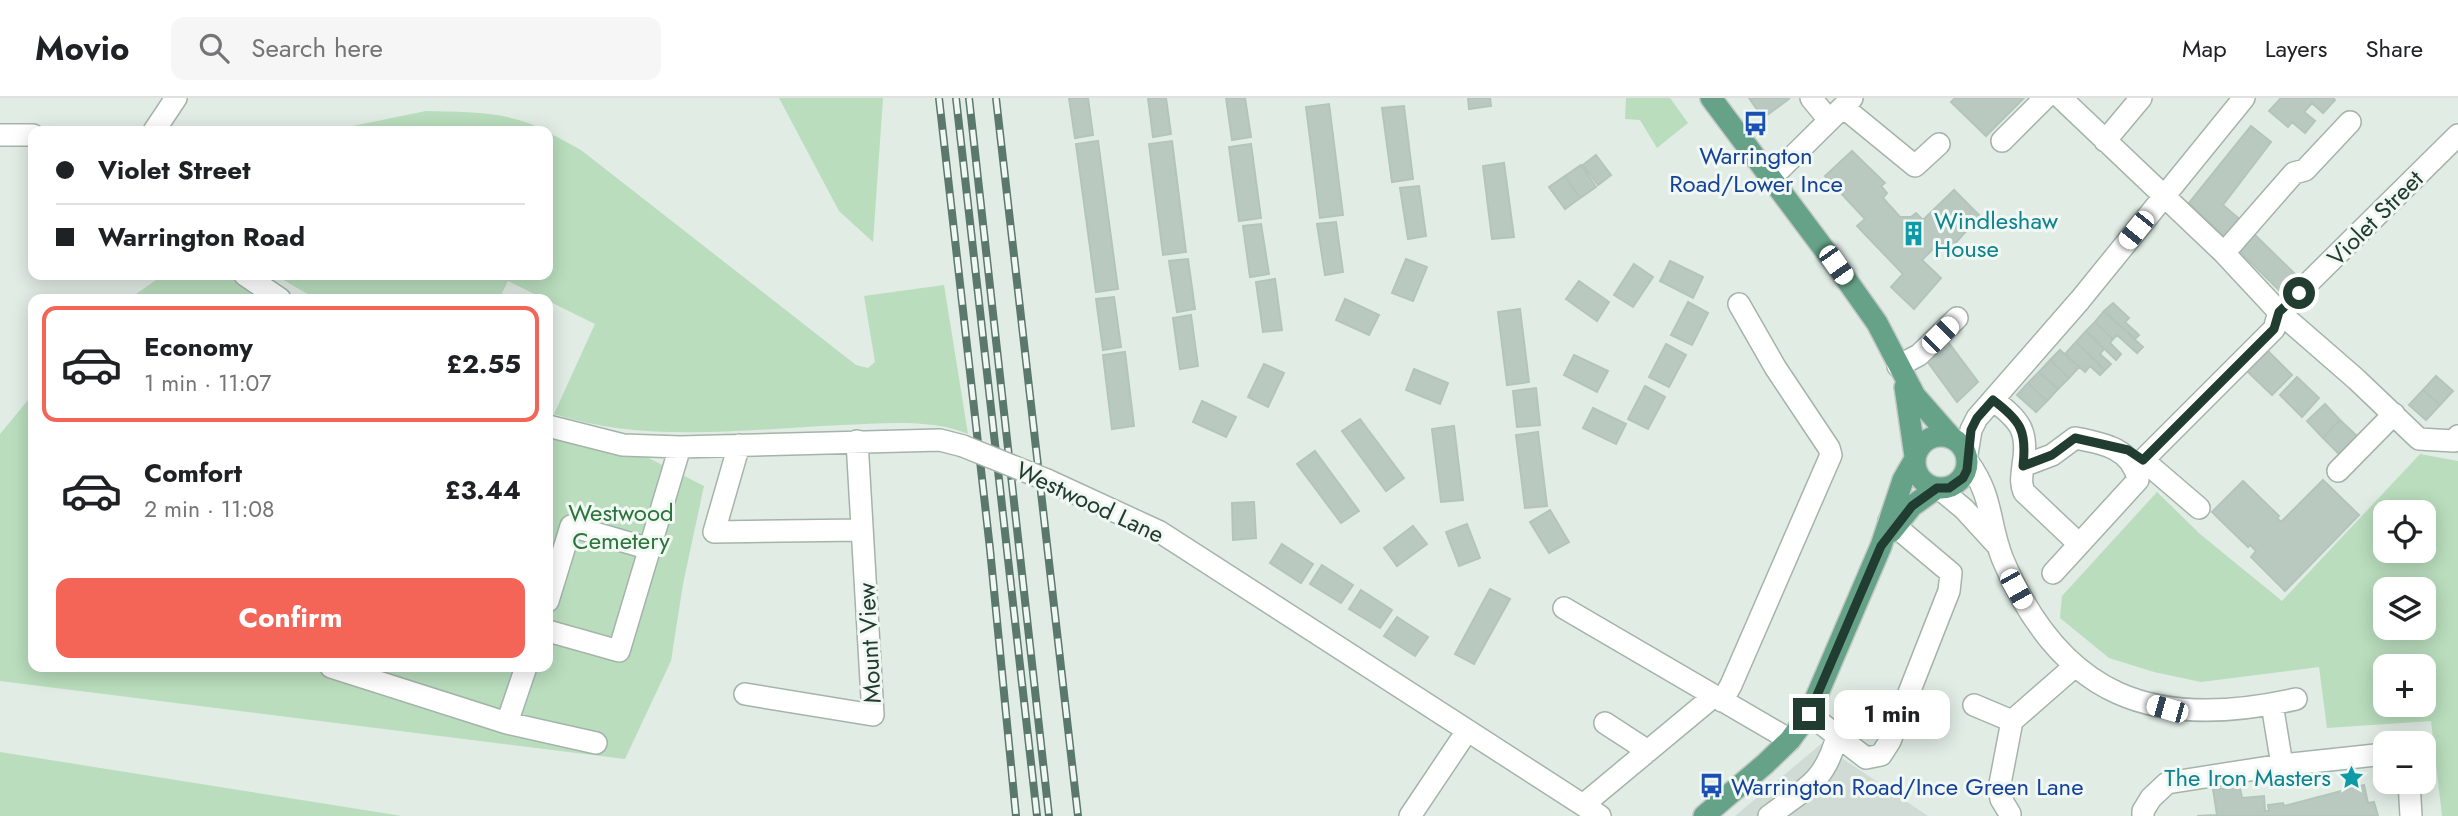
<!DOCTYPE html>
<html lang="en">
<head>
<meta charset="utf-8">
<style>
  body { margin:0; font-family:Jost,sans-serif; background:#f6f6f6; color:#202124; height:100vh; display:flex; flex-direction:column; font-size:26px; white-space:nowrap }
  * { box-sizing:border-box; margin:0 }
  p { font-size:23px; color:#757577 }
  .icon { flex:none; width:38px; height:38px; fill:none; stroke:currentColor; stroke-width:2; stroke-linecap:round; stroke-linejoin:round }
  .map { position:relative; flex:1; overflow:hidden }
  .sheet { position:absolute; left:28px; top:196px; width:525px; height:378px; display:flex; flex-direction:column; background:#fff; border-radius:14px; box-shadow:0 4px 18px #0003 }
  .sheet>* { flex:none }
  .banner { position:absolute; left:28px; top:28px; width:525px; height:154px; border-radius:14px; box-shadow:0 4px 18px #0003; display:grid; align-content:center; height:154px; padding:0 28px; background:#fff }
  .controls { position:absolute; left:2373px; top:402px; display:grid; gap:14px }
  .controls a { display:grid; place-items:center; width:63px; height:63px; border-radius:14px; background:#fff; box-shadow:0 4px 18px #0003; font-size:35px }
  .end { position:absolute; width:32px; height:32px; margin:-16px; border:9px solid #213c30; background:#fff; box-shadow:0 0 0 4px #fff }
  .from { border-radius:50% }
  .bubble { position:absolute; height:49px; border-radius:14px; background:#fff; box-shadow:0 4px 18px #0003; font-size:23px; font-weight:700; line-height:49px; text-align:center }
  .car { position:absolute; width:21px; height:42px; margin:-21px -10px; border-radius:9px; box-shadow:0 0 5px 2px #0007; background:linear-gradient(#fff 24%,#345 0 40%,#fff 0 76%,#345 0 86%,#fff 0) }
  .banner b { display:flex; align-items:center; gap:24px; height:66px; font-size:26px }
  .banner b+b { border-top:2px solid #e0e0e0 }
  .banner i { width:18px; height:18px; background:#202124 }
  ul { padding:12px 0 0; list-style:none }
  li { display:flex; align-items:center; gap:21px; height:116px; margin:0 14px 10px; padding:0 14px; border:4px solid transparent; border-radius:14px }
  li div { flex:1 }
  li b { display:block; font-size:26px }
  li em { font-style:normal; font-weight:700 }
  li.active { border-color:#f46457 }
  li>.icon { width:63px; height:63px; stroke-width:1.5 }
  .action { display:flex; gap:14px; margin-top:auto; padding:14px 28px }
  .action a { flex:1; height:80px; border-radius:14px; background:#f46457; color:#fff; font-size:28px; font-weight:700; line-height:80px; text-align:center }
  header { display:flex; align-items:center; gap:42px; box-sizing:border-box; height:98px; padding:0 35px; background:#fff; border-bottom:2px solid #e0e0e0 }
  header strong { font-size:33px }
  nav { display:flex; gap:38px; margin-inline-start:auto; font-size:24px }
  .search { width:490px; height:63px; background:#f6f6f6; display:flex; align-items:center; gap:18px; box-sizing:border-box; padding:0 24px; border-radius:14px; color:#757577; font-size:26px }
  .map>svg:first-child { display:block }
</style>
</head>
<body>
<header>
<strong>Movio</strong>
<div class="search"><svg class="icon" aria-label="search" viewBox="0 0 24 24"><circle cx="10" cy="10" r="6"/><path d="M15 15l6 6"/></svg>Search here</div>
<nav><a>Map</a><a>Layers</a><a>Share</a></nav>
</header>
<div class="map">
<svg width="2458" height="718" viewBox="0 0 2458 718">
  <rect width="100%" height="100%" fill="#e1ece5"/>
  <!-- built -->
  <path fill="#cfdbd4" d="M 1821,646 L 1928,718 L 1735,718 Z"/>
  <!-- green -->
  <path fill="#b9ddbd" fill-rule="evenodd" d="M 779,0 L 883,0 L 873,144 L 839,113 Z
    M 1626,0 L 1670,0 L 1688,25 L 1657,50 L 1640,22 L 1625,21 Z
    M 426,13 C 467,14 510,13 546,33 L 328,33 Z
    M 548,34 L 581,52 L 856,267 L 868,270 L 875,264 L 864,198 L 944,187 L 968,336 C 930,320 882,326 841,327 C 748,331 645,346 554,316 L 595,226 L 508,183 L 499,201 L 316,201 L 275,177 L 548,177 Z
    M 163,177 L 245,177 L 280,201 L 129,201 Z
    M 33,296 L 33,569 L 548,569 L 548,328 L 623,347 L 704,388 L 683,486 L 671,563 L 625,661 L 0,583 L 0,336 Z
    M 2420,356 L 2458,363 L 2458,718 L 2442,718 L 2431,623 L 2327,630 L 2319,569 L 2201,584 L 2154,574 L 2109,560 L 2060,520 L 2062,498 L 2157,394 L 2200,436 L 2282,503 ZM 2385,415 L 2424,415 L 2424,453 L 2385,453 ZM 2385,492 L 2424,492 L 2424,530 L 2385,530 ZM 2385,569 L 2424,569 L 2424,607 L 2385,607 Z
    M 0,654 L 402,718 L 0,718 Z"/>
  <!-- building -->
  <path fill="#b9c9c0" stroke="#b3c5bb" stroke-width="2" d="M 1069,0 L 1088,0 L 1093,37 L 1075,40 Z
    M 1148,0 L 1166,0 L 1171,36 L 1153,39 Z
    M 1226,0 L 1245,0 L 1251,39 L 1232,42 Z
    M 1468,0 L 1490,0 L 1491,8 L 1469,11 Z
    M 1749,0 L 1788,0 L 1789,1 L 1763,20 Z
    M 1955,0 L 2024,0 L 1986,38 L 1951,4 Z
    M 2281,0 L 2333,0 L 2335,2 L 2323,15 L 2312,5 L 2304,14 L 2315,23 L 2305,35 L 2292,24 L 2288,29 L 2269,13 Z
    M 1329,6 L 1343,117 L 1320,120 L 1306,9 Z
    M 1404,8 L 1413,81 L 1392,84 L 1382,10 Z
    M 2251,28 L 2271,44 L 2223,107 L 2243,124 L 2228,142 L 2189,105 Z
    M 1098,43 L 1118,191 L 1096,194 L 1076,46 Z
    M 1172,43 L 1186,154 L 1163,157 L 1149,46 Z
    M 1251,46 L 1261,120 L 1239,123 L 1229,49 Z
    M 1852,53 L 1885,85 L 1881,88 L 1887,95 L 1883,100 L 1900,119 L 1911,119 L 1916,115 L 1923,122 L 1954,92 L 1980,118 L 1949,152 L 1940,144 L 1922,162 L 1941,180 L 1914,211 L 1891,189 L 1903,176 L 1857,128 L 1865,121 L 1825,78 Z
    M 1596,57 L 1611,77 L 1598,87 L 1583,67 Z
    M 1504,65 L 1514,139 L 1492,141 L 1483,68 Z
    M 1581,67 L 1596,89 L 1580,100 L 1565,78 Z
    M 1565,78 L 1580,100 L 1565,111 L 1549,89 Z
    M 1419,88 L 1426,138 L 1408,141 L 1400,90 Z
    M 1336,124 L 1343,174 L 1325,177 L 1317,126 Z
    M 1261,126 L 1269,176 L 1250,179 L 1243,128 Z
    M 2252,134 L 2297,178 L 2281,194 L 2236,150 Z
    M 1188,161 L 1195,211 L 1177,214 L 1169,163 Z
    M 1406,161 L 1427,169 L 1413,203 L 1392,195 Z
    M 1670,163 L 1703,179 L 1693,200 L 1660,183 Z
    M 1634,166 L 1653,179 L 1633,209 L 1614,197 Z
    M 1275,181 L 1282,232 L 1263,234 L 1256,184 Z
    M 1579,183 L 1609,204 L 1597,223 L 1566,201 Z
    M 1114,199 L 1121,249 L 1103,252 L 1096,201 Z
    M 1345,201 L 1379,217 L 1369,237 L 1336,222 Z
    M 1688,204 L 1708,215 L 1692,247 L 1671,237 Z
    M 2113,205 L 2129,220 L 2125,224 L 2139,237 L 2135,241 L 2104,213 Z
    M 1520,211 L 1529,284 L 1507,287 L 1498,214 Z
    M 2104,213 L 2143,249 L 2137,255 L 2117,237 L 2113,241 L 2095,224 Z
    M 1191,217 L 1198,268 L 1180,271 L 1173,220 Z
    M 2095,224 L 2113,241 L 2110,245 L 2121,256 L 2116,262 L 2086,233 Z
    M 2086,233 L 2104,251 L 2100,256 L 2111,266 L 2105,272 L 2076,244 Z
    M 1946,241 L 1978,284 L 1957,304 L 1924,259 Z
    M 2076,244 L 2105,272 L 2100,277 L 2090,268 L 2085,274 L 2065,256 Z
    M 1666,246 L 1686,257 L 1669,289 L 1649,279 Z
    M 2060,252 L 2079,269 L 2069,280 L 2050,262 Z
    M 2268,253 L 2292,277 L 2272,297 L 2247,273 Z
    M 1125,254 L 1134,328 L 1112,331 L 1103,257 Z
    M 1574,257 L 1608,273 L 1597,294 L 1564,277 Z
    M 2050,262 L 2069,280 L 2058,291 L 2039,274 Z
    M 1264,266 L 1284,275 L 1268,309 L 1248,299 Z
    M 1414,271 L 1448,285 L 1440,306 L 1406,292 Z
    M 2039,274 L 2058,291 L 2047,303 L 2028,285 Z
    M 2436,278 L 2453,293 L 2440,307 L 2423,292 Z
    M 2297,279 L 2319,300 L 2302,319 L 2280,297 Z
    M 2028,285 L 2047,303 L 2036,314 L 2017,297 Z
    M 1645,288 L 1665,299 L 1648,331 L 1628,321 Z
    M 1536,290 L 1540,327 L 1517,329 L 1513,293 Z
    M 2423,292 L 2440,307 L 2426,322 L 2409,307 Z
    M 1202,303 L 1236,319 L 1226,339 L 1193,324 Z
    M 2325,306 L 2340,322 L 2323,340 L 2307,323 Z
    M 1593,310 L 1626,326 L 1616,346 L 1583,330 Z
    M 1360,321 L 1404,380 L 1386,393 L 1342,333 Z
    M 2340,322 L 2357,338 L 2339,356 L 2323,340 Z
    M 1454,328 L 1463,402 L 1441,404 L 1432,331 Z
    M 1538,334 L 1547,408 L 1525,410 L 1516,337 Z
    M 1315,353 L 1359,413 L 1341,425 L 1297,366 Z
    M 2323,382 L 2359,417 L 2285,493 L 2251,459 L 2256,453 L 2250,447 L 2248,449 L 2212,414 L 2243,383 L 2279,418 L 2277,420 L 2281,424 Z
    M 1254,404 L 1256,440 L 1233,442 L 1232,405 Z
    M 1550,412 L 1569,444 L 1549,455 L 1530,424 Z
    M 1467,426 L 1480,460 L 1459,468 L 1446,434 Z
    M 1413,428 L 1427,446 L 1397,468 L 1384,450 Z
    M 1282,446 L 1313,466 L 1301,485 L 1270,465 Z
    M 1322,467 L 1353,487 L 1341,505 L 1310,486 Z
    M 1490,491 L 1510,501 L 1474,566 L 1455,556 Z
    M 1361,492 L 1392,512 L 1380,530 L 1349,511 Z
    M 1397,519 L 1428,539 L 1415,558 L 1384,538 Z
    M 2364,687 L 2368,705 L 2374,704 L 2378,718 L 2197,718 L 2217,717 L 2213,691 L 2240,690 L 2242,700 L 2264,698 L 2265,713 L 2269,713 L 2268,707 L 2283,705 L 2284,708 Z"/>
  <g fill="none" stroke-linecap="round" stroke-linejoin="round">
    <defs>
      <path id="minor" d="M 1811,0 L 1829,22
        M 2061,0 L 2224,155 L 2279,214 L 2356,281 L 2419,341 L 2454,343 L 2458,338
        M 1843,9 L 1915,68 L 1939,46
        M 154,33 L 176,0
        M 0,37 L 33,37
        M 2002,43 L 2045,0
        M 2105,43 L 2141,0
        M 1771,80 L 1852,0
        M 2224,155 L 2294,75 L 2305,72 L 2350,24
        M 245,177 L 280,201
        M 1898,268 L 1919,257 L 1957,220
        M 1993,302 C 2020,322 2029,333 2023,367 C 2022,379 2020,383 2024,394 L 2079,446
        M 548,328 L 623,347 L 680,349 L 940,342 L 963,348
        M 739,347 L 714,434 L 862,432
        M 1967,356 L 1971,332 L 1977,320 L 2080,202 L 2244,0
        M 1968,364 C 1994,400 1988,425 2003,462 C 2062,600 2154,633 2296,601
        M 2023,368 L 2052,357 L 2075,340 C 2102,345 2132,350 2138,382 L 2053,475
        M 2338,373 L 2394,316
        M 1047,382 L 1160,434 L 1600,718
        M 1940,391 L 1964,411 L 1996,446
        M 2199,410 L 2143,362 L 2274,231 L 2279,214 L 2458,37
        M 548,503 L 571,428 L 650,451
        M 1564,510 L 1790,642
        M 548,533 L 619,553 L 680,349
        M 331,569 L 507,625 L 526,569
        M 745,596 L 873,617 L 857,343
        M 1722,603 L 1731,587 L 1831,357 L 1829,350 L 1775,269 L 1739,206
        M 1974,607 L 2012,623
        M 1809,616 L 1866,660 L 1881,657 L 1890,643 L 1949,493 L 1951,475 L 1889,423
        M 507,625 L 596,645
        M 1605,625 L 1648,653
        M 2282,667 L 2385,656
        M 2409,684 L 2411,718
        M 1583,707 L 1714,598
        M 2010,716 L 2001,701 L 1999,691 L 2012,623 L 2075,568
        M 1410,718 L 1467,633
        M 1769,718 C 1805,691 1825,684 1837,638
        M 2143,718 L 2143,713 L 2151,700 L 2167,685 L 2282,667 L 2272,606"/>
      <path id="major" d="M 1711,0 L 1836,167 L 1877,225 L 1915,298 L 1951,339
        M 1905,289 L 1915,358
        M1915 364a26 26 0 1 1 52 0a26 26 0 1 1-52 0Z
        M 1891,434 L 1912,408 L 1937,390
        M 1704,718 L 1765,666 L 1790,642 L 1809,616 L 1881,448 L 1903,382 L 1915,361"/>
    </defs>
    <!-- minor casing -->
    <use href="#minor" stroke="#a4b4ab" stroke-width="24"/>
    <!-- major casing -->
    <use href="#major" stroke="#c1c8c5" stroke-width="24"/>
    <!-- minor -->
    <use href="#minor" stroke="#fff" stroke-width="21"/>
    <!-- major -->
    <use href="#major" stroke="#65a288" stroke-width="21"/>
    <defs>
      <path id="rail" d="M 939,0 L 990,451 L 1016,718
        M 956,0 L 1037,718
        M 969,0 L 1049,718
        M 996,0 L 1078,718"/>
    </defs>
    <!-- rail casing -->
    <use href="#rail" stroke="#5b786c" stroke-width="8"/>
    <!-- rail -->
    <use href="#rail" stroke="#f1f8f3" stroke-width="5" stroke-dasharray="16" stroke-linecap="butt"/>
    <defs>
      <path id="minor-bridge" d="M 963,348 L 1047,382"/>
    </defs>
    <!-- minor-bridge casing -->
    <use href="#minor-bridge" stroke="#a4b4ab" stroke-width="24" stroke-linecap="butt"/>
    <!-- minor-bridge -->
    <use href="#minor-bridge" stroke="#fff" stroke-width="21"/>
  </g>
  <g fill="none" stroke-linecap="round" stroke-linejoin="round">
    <!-- route -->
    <path stroke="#213c30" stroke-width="9" d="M 1809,616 L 1881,448 L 1912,408 L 1937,390 L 1949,390 L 1963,380 L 1967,372 L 1971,332 L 1977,320 L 1993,302 C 2021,323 2027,333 2023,368 L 2052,357 L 2075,340 L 2128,352 L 2143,362 L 2274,231 L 2279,214 L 2299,195"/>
  </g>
  <!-- icons -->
  <defs>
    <symbol id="bus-bare" viewBox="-9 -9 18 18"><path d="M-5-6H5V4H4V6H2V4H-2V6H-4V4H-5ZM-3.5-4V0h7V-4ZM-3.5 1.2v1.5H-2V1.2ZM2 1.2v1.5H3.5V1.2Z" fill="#1a4fb4" stroke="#f1f8f3" stroke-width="2.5" paint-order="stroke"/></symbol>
    <symbol id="building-bare" viewBox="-9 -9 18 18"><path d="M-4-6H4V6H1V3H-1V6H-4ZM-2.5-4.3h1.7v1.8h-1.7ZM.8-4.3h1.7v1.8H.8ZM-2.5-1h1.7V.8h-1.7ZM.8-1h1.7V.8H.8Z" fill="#0f9aa8" stroke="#f1f8f3" stroke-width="2.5" paint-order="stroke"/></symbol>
    <symbol id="sight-bare" viewBox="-9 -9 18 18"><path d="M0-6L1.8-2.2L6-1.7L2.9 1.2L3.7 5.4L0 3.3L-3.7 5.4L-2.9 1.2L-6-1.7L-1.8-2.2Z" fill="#0f9aa8" stroke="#f1f8f3" stroke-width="2.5" paint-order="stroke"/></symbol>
  </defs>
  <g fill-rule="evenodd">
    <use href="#bus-bare" x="1738" y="8" width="35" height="35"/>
    <use href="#building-bare" x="1896" y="118" width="35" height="35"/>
    <use href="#sight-bare" x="2334" y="662" width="35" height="35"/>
    <use href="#bus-bare" x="1694" y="670" width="35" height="35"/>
  </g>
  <g text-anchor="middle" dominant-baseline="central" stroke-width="6" stroke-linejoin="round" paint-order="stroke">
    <!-- transit labels -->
    <g font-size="24" fill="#164399" stroke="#f1f8f3">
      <text x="1756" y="57">Warrington<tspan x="1756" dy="28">Road/Lower Ince</tspan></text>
      <text x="1731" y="688" text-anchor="start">Warrington Road/Ince Green Lane</text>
    </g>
    <!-- street labels -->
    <g font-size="24" fill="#213c30" stroke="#f1f8f3">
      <text transform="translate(2375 120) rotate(-45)">Violet Street</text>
      <text transform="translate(1090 404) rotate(25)">Westwood Lane</text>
      <text transform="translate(869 545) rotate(-93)">Mount View</text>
    </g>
    <!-- culture labels -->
    <g font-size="24" fill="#0d838f" stroke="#f1f8f3" text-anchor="start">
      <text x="1934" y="122">Windleshaw<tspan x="1934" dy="28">House</tspan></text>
      <text x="2331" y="679" text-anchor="end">The Iron Masters</text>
    </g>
    <!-- park labels -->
    <g font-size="24" fill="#2b743b" stroke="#f1f8f3">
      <text x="621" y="414">Westwood<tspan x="621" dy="28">Cemetery</tspan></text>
    </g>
  </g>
</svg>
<div class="controls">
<a><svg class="icon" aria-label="locate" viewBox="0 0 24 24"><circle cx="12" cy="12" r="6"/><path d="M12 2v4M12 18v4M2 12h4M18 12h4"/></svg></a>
<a><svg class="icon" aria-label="layers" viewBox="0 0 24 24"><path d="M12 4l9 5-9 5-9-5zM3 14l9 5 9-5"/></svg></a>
<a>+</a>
<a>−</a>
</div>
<i class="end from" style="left:2299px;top:195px"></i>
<i class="end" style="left:1809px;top:616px"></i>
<div class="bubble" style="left:1834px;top:592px;width:116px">1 min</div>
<i class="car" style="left:2136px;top:132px;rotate:219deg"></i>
<i class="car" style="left:1836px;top:167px;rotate:145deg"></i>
<i class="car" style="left:1940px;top:237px;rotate:45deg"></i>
<i class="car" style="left:2016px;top:491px;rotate:151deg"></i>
<i class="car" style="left:2167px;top:611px;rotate:286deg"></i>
<div class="banner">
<b><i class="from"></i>Violet Street</b>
<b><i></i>Warrington Road</b>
</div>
<section class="sheet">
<ul>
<li class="active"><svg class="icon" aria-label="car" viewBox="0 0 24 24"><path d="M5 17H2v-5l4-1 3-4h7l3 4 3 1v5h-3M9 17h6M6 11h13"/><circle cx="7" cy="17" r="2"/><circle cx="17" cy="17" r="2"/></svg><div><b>Economy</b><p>1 min · 11:07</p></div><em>£2.55</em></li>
<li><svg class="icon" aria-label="car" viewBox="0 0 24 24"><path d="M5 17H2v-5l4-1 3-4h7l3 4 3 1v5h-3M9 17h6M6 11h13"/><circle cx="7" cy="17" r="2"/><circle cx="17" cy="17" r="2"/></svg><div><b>Comfort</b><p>2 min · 11:08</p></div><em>£3.44</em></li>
</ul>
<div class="action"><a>Confirm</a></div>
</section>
</div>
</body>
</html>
